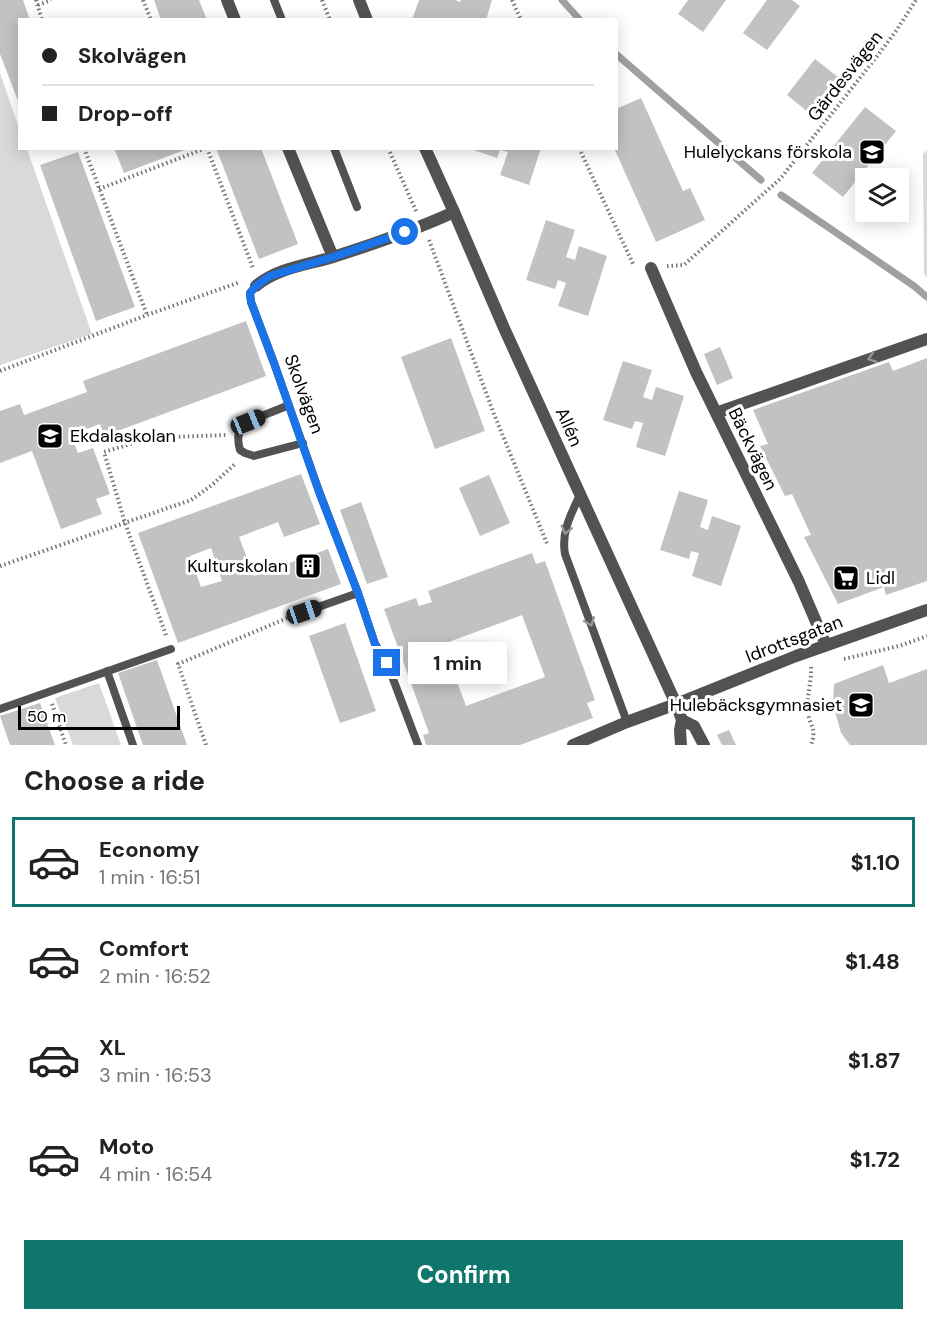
<!DOCTYPE html>
<html lang="en">
<head>
<meta charset="utf-8">
<style>
  body { margin:0; font-family:"DM Sans",sans-serif; background:#f2f2f2; color:#222; height:100vh; display:flex; flex-direction:column; font-size:22px; white-space:nowrap }
  * { box-sizing:border-box; margin:0 }
  p { font-size:20px; color:#767676 }
  .icon { flex:none; width:33px; height:33px; fill:none; stroke:currentColor; stroke-width:2; stroke-linecap:round; stroke-linejoin:round }
  .map { position:relative; height:745px; overflow:hidden }
  .panel { display:flex; flex-direction:column; background:#fff; flex:1 }
  .panel>* { flex:none }
  .banner { position:absolute; left:18px; top:18px; width:600px; height:132px; border-radius:0px; box-shadow:0 3px 15px #0003; display:grid; align-content:center; height:132px; padding:0 24px; background:#fff }
  .buttons { position:absolute; left:855px; top:168px; display:grid; gap:12px }
  .buttons a { display:grid; place-items:center; width:54px; height:54px; border-radius:0px; background:#fff; box-shadow:0 3px 15px #0003; font-size:30px }
  .scale { position:absolute; left:18px; bottom:15px; width:162px; box-sizing:border-box; padding-left:6px; border:3px solid #000; border-top:0; font-size:16px; line-height:21px; white-space:nowrap; color:#000; -webkit-text-stroke:4px #fff; paint-order:stroke }
  .end { position:absolute; width:27px; height:27px; margin:-14px; border:8px solid #1a73e8; background:#fff; box-shadow:0 0 0 3px #fff }
  .from { border-radius:50% }
  .bubble { position:absolute; height:42px; border-radius:0px; background:#fff; box-shadow:0 3px 15px #0003; font-size:20px; font-weight:700; line-height:42px; text-align:center }
  .car { position:absolute; width:18px; height:36px; margin:-18px -9px; border-radius:8px; box-shadow:0 0 4px 2px #0007; background:linear-gradient(#222 24%,#8ab4d8 0 40%,#222 0 76%,#8ab4d8 0 86%,#222 0) }
  .banner b { display:flex; align-items:center; gap:21px; height:57px; font-size:22px }
  .banner b+b { border-top:2px solid #e0e0e0 }
  .banner i { width:15px; height:15px; background:#222 }
  ul { padding:0; list-style:none }
  li { display:flex; align-items:center; gap:18px; height:90px; margin:0 12px 9px; padding:0 12px; border:3px solid transparent; border-radius:0px }
  li div { flex:1 }
  li b { display:block; font-size:22px }
  li em { font-style:normal; font-weight:700 }
  li.selected { border-color:#0f766e }
  li>.icon { width:54px; height:54px; stroke-width:1.5 }
  h2 { padding:0 24px; font-size:27px; line-height:72px }
  .action { display:flex; gap:12px; margin-top:auto; padding:12px 24px }
  .action a { flex:1; height:69px; border-radius:0px; background:#0f766e; color:#fff; font-size:24px; font-weight:700; line-height:69px; text-align:center }
  .map>svg:first-child { display:block }
</style>
</head>
<body>
<div class="map">
<svg width="927" height="745" viewBox="0 0 927 745">
  <rect width="100%" height="100%" fill="#fff"/>
  <!-- green -->
  <path fill="#d9d9d9" d="M 0,73 L 19,128 L 20,148 L 27,149 L 92,334 L 0,365 Z
    M 927,150 L 927,278 L 924,273 L 923,154 Z
    M 99,683 L 121,745 L 73,745 L 55,698 Z"/>
  <g fill="none" stroke-linecap="round" stroke-linejoin="round">
    <!-- stream -->
    <path stroke="#a0a0a0" stroke-width="7" d="M 562,0 L 580,20
      M 616,54 L 761,180
      M 781,195 L 914,286 L 927,297"/>
  </g>
  <!-- building -->
  <path fill="#c2c2c2" fill-rule="evenodd" d="M 0,0 L 23,0 L 30,20 L 20,20 L 20,106 L 0,54 Z
    M 154,0 L 199,0 L 207,20 L 161,20 Z
    M 419,0 L 455,0 L 460,2 L 461,0 L 492,0 L 486,20 L 412,20 Z
    M 688,0 L 726,0 L 703,32 L 678,14 Z
    M 767,0 L 792,0 L 800,6 L 767,50 L 743,33 Z
    M 815,59 L 838,77 L 809,113 L 787,95 Z
    M 641,98 L 683,191 L 690,188 L 705,220 L 656,242 L 614,148 L 616,148 L 616,109 Z
    M 865,107 L 896,131 L 843,197 L 812,173 Z
    M 114,148 L 187,148 L 187,149 L 124,173 Z
    M 216,148 L 261,148 L 298,244 L 259,259 Z
    M 468,148 L 541,148 L 529,185 L 500,175 L 508,152 L 500,150 L 497,158 Z
    M 78,152 L 135,307 L 96,321 L 40,165 Z
    M 546,220 L 575,230 L 566,257 L 575,260 L 579,246 L 607,256 L 588,316 L 558,306 L 566,283 L 558,280 L 555,289 L 526,280 Z
    M 246,321 L 266,376 L 104,436 L 100,424 L 71,435 L 78,453 L 93,448 L 110,494 L 96,499 L 102,514 L 61,529 L 32,451 L 0,463 L 0,411 L 20,404 L 24,415 L 87,392 L 83,381 Z
    M 451,338 L 485,431 L 435,449 L 401,357 Z
    M 720,347 L 733,378 L 717,385 L 704,354 Z
    M 927,358 L 927,581 L 886,595 L 884,587 L 838,604 L 804,537 L 811,535 L 792,494 L 785,496 L 760,446 L 768,444 L 753,410 L 889,362 L 893,371 Z
    M 623,361 L 652,370 L 643,397 L 652,400 L 656,387 L 684,396 L 665,456 L 636,447 L 643,423 L 635,421 L 632,429 L 603,420 Z
    M 301,474 L 320,524 L 284,537 L 278,522 L 239,537 L 254,576 L 328,549 L 341,584 L 178,643 L 138,533 ZM 211,548 L 222,581 L 201,587 L 190,556 Z
    M 489,475 L 510,523 L 480,536 L 459,488 Z
    M 679,491 L 708,500 L 700,527 L 708,530 L 712,516 L 741,526 L 721,586 L 692,576 L 699,553 L 691,551 L 689,559 L 660,550 Z
    M 361,502 L 388,577 L 367,584 L 340,510 Z
    M 532,553 L 536,564 L 545,561 L 595,700 L 587,703 L 593,718 L 520,745 L 426,745 L 423,735 L 429,733 L 384,609 L 416,598 L 419,606 L 432,602 L 428,591 ZM 522,615 L 545,677 L 466,706 L 443,644 Z
    M 345,623 L 376,711 L 340,723 L 309,636 Z
    M 157,660 L 187,745 L 143,745 L 118,673 Z
    M 883,665 L 889,683 L 927,669 L 927,745 L 850,745 L 841,733 L 833,704 L 834,684 Z
    M 40,703 L 55,745 L 10,745 L 0,716 Z
    M 729,730 L 736,745 L 722,745 L 717,735 Z"/>
  <g fill="none" stroke-linecap="round" stroke-linejoin="round">
    <!-- path -->
    <path stroke="#747474" stroke-width="4" stroke-dasharray="1.5 3" stroke-linecap="butt" d="M 36,0 L 42,20
      M 143,0 L 151,20
      M 322,0 L 330,20
      M 512,0 L 521,20
      M 38,5 L 51,0
      M 84,148 L 147,315
      M 207,148 L 253,268
      M 388,148 L 416,211
      M 579,148 L 634,266
      M 99,189 L 206,148
      M 429,240 L 494,414 L 548,546
      M 667,266 L 684,265 L 781,178 L 878,55 L 896,31 L 916,0
      M 0,371 L 147,315 L 240,282
      M 0,566 L 191,500 L 212,485 L 236,463
      M 166,635 L 125,523 L 104,452 L 137,442 L 172,437 L 226,435
      M 844,659 L 899,646 L 927,636
      M 811,667 C 812,682 806,696 808,712 C 810,728 817,728 811,745
      M 52,704 L 66,745
      M 206,745 L 178,664 L 292,616"/>
    <!-- service -->
    <path stroke="#525252" stroke-width="8" d="M 274,0 L 282,20
      M 334,148 L 357,207
      M 256,286 L 250,293 L 251,302 L 274,363 L 319,491 L 358,593
      M 289,405 C 279,409 270,413 261,416 C 243,423 234,429 240,450 L 245,453 L 254,456 L 303,443
      M 580,495 C 571,514 561,532 565,554 L 627,722
      M 304,612 L 358,593 L 375,644 L 387,663 L 418,745
      M 107,671 L 133,745
      M 0,709 L 171,649"/>
    <!-- minor -->
    <path stroke="#525252" stroke-width="12" d="M 227,0 L 235,20
      M 288,148 L 333,257
      M 651,268 L 696,372 L 799,582 L 826,645
      M 256,286 C 277,268 307,265 333,257 C 374,244 415,230 454,212
      M 716,413 L 927,339
      M 573,745 L 627,722 L 676,704 L 796,656 L 927,610"/>
    <!-- tertiary -->
    <path stroke="#525252" stroke-width="12" d="M 359,0 L 367,20
      M 425,148 L 454,212 L 504,328 L 676,704 L 682,720 L 680,730 L 681,745
      M 682,720 L 694,726 L 704,745"/>
  </g>
  <!-- one-way arrows -->
  <defs><path id="oneway-chevron" d="M-2-3.5L2.5 0L-2 3.5" fill="none" stroke-width="1.6" stroke-linecap="round" stroke-linejoin="round" transform="scale(1.5)"/></defs>
  <g stroke="#979797">
    <use href="#oneway-chevron" transform="translate(872 358) rotate(161)"/>
    <use href="#oneway-chevron" transform="translate(566 530) rotate(104)"/>
    <use href="#oneway-chevron" transform="translate(590 622) rotate(69)"/>
  </g>
  <g fill="none" stroke-linecap="round" stroke-linejoin="round">
    <!-- route -->
    <path stroke="#1a73e8" stroke-width="8" d="M 387,663 L 375,644 L 358,593 L 319,492 L 274,363 L 251,302 L 250,293 L 256,286 L 270,276 L 333,257 L 405,232"/>
  </g>
  <!-- icons -->
  <defs>
    <symbol id="school-square" viewBox="-11 -11 22 22"><rect x="-9" y="-9" width="18" height="18" rx="4" fill="#000" stroke="#fff"/><path d="M0-5L7-2L0 1L-7-2ZM-4 1L0 2.5L4 1V4Q0 6-4 4Z" fill="#fff"/></symbol>
    <symbol id="building-square" viewBox="-11 -11 22 22"><rect x="-9" y="-9" width="18" height="18" rx="4" fill="#000" stroke="#fff"/><path d="M-4-6H4V6H1V3H-1V6H-4ZM-2.5-4.3h1.7v1.8h-1.7ZM.8-4.3h1.7v1.8H.8ZM-2.5-1h1.7V.8h-1.7ZM.8-1h1.7V.8H.8Z" fill="#fff"/></symbol>
    <symbol id="supermarket-square" viewBox="-11 -11 22 22"><rect x="-9" y="-9" width="18" height="18" rx="4" fill="#000" stroke="#fff"/><path d="M-6-5.5h2.5l.6 2H6L4.5 2H-2.5L-4.4-4H-6ZM-1.5 3.2a1.3 1.3 0 1 0 .1 0ZM3 3.2a1.3 1.3 0 1 0 .1 0Z" fill="#fff"/></symbol>
  </defs>
  <g fill-rule="evenodd">
    <use href="#school-square" x="857" y="137" width="30" height="30"/>
    <use href="#school-square" x="35" y="421" width="30" height="30"/>
    <use href="#building-square" x="293" y="551" width="30" height="30"/>
    <use href="#supermarket-square" x="831" y="563" width="30" height="30"/>
    <use href="#school-square" x="846" y="690" width="30" height="30"/>
  </g>
  <g text-anchor="middle" dominant-baseline="central" stroke-width="6" stroke-linejoin="round" paint-order="stroke">
    <!-- street labels -->
    <g font-size="18" fill="#000" stroke="#fff">
      <text transform="translate(845 76) rotate(-52)">Gärdesvägen</text>
      <text transform="translate(304 394) rotate(70)">Skolvägen</text>
      <text transform="translate(569 427) rotate(66)">Allén</text>
      <text transform="translate(753 449) rotate(64)">Bäckvägen</text>
      <text transform="translate(794 639) rotate(-21)">Idrottsgatan</text>
    </g>
    <!-- poi labels -->
    <g font-size="18" fill="#000" stroke="#fff" text-anchor="end">
      <text x="852" y="152">Hulelyckans förskola</text>
      <text x="70" y="436" text-anchor="start">Ekdalaskolan</text>
      <text x="288" y="566">Kulturskolan</text>
      <text x="866" y="578" text-anchor="start">Lidl</text>
      <text x="842" y="705">Hulebäcksgymnasiet</text>
    </g>
  </g>
</svg>
<div class="buttons">
<a><svg class="icon" aria-label="layers" viewBox="0 0 24 24"><path d="M12 4l9 5-9 5-9-5zM3 14l9 5 9-5"/></svg></a>
</div>
<div class="scale">50 m</div>
<i class="end from" style="left:405px;top:232px"></i>
<i class="end" style="left:387px;top:663px"></i>
<div class="bubble" style="left:408px;top:642px;width:99px">1 min</div>
<i class="car" style="left:248px;top:422px;rotate:68deg"></i>
<i class="car" style="left:304px;top:612px;rotate:71deg"></i>
<div class="banner">
<b><i class="from"></i>Skolvägen</b>
<b><i></i>Drop-off</b>
</div>
</div>
<section class="panel">
<h2>Choose a ride</h2>
<ul>
<li class="selected"><svg class="icon" aria-label="car" viewBox="0 0 24 24"><path d="M5 17H2v-5l4-1 3-4h7l3 4 3 1v5h-3M9 17h6M6 11h13"/><circle cx="7" cy="17" r="2"/><circle cx="17" cy="17" r="2"/></svg><div><b>Economy</b><p>1 min · 16:51</p></div><em>$1.10</em></li>
<li><svg class="icon" aria-label="car" viewBox="0 0 24 24"><path d="M5 17H2v-5l4-1 3-4h7l3 4 3 1v5h-3M9 17h6M6 11h13"/><circle cx="7" cy="17" r="2"/><circle cx="17" cy="17" r="2"/></svg><div><b>Comfort</b><p>2 min · 16:52</p></div><em>$1.48</em></li>
<li><svg class="icon" aria-label="car" viewBox="0 0 24 24"><path d="M5 17H2v-5l4-1 3-4h7l3 4 3 1v5h-3M9 17h6M6 11h13"/><circle cx="7" cy="17" r="2"/><circle cx="17" cy="17" r="2"/></svg><div><b>XL</b><p>3 min · 16:53</p></div><em>$1.87</em></li>
<li><svg class="icon" aria-label="car" viewBox="0 0 24 24"><path d="M5 17H2v-5l4-1 3-4h7l3 4 3 1v5h-3M9 17h6M6 11h13"/><circle cx="7" cy="17" r="2"/><circle cx="17" cy="17" r="2"/></svg><div><b>Moto</b><p>4 min · 16:54</p></div><em>$1.72</em></li>
</ul>
<div class="action"><a>Confirm</a></div>
</section>
</body>
</html>
